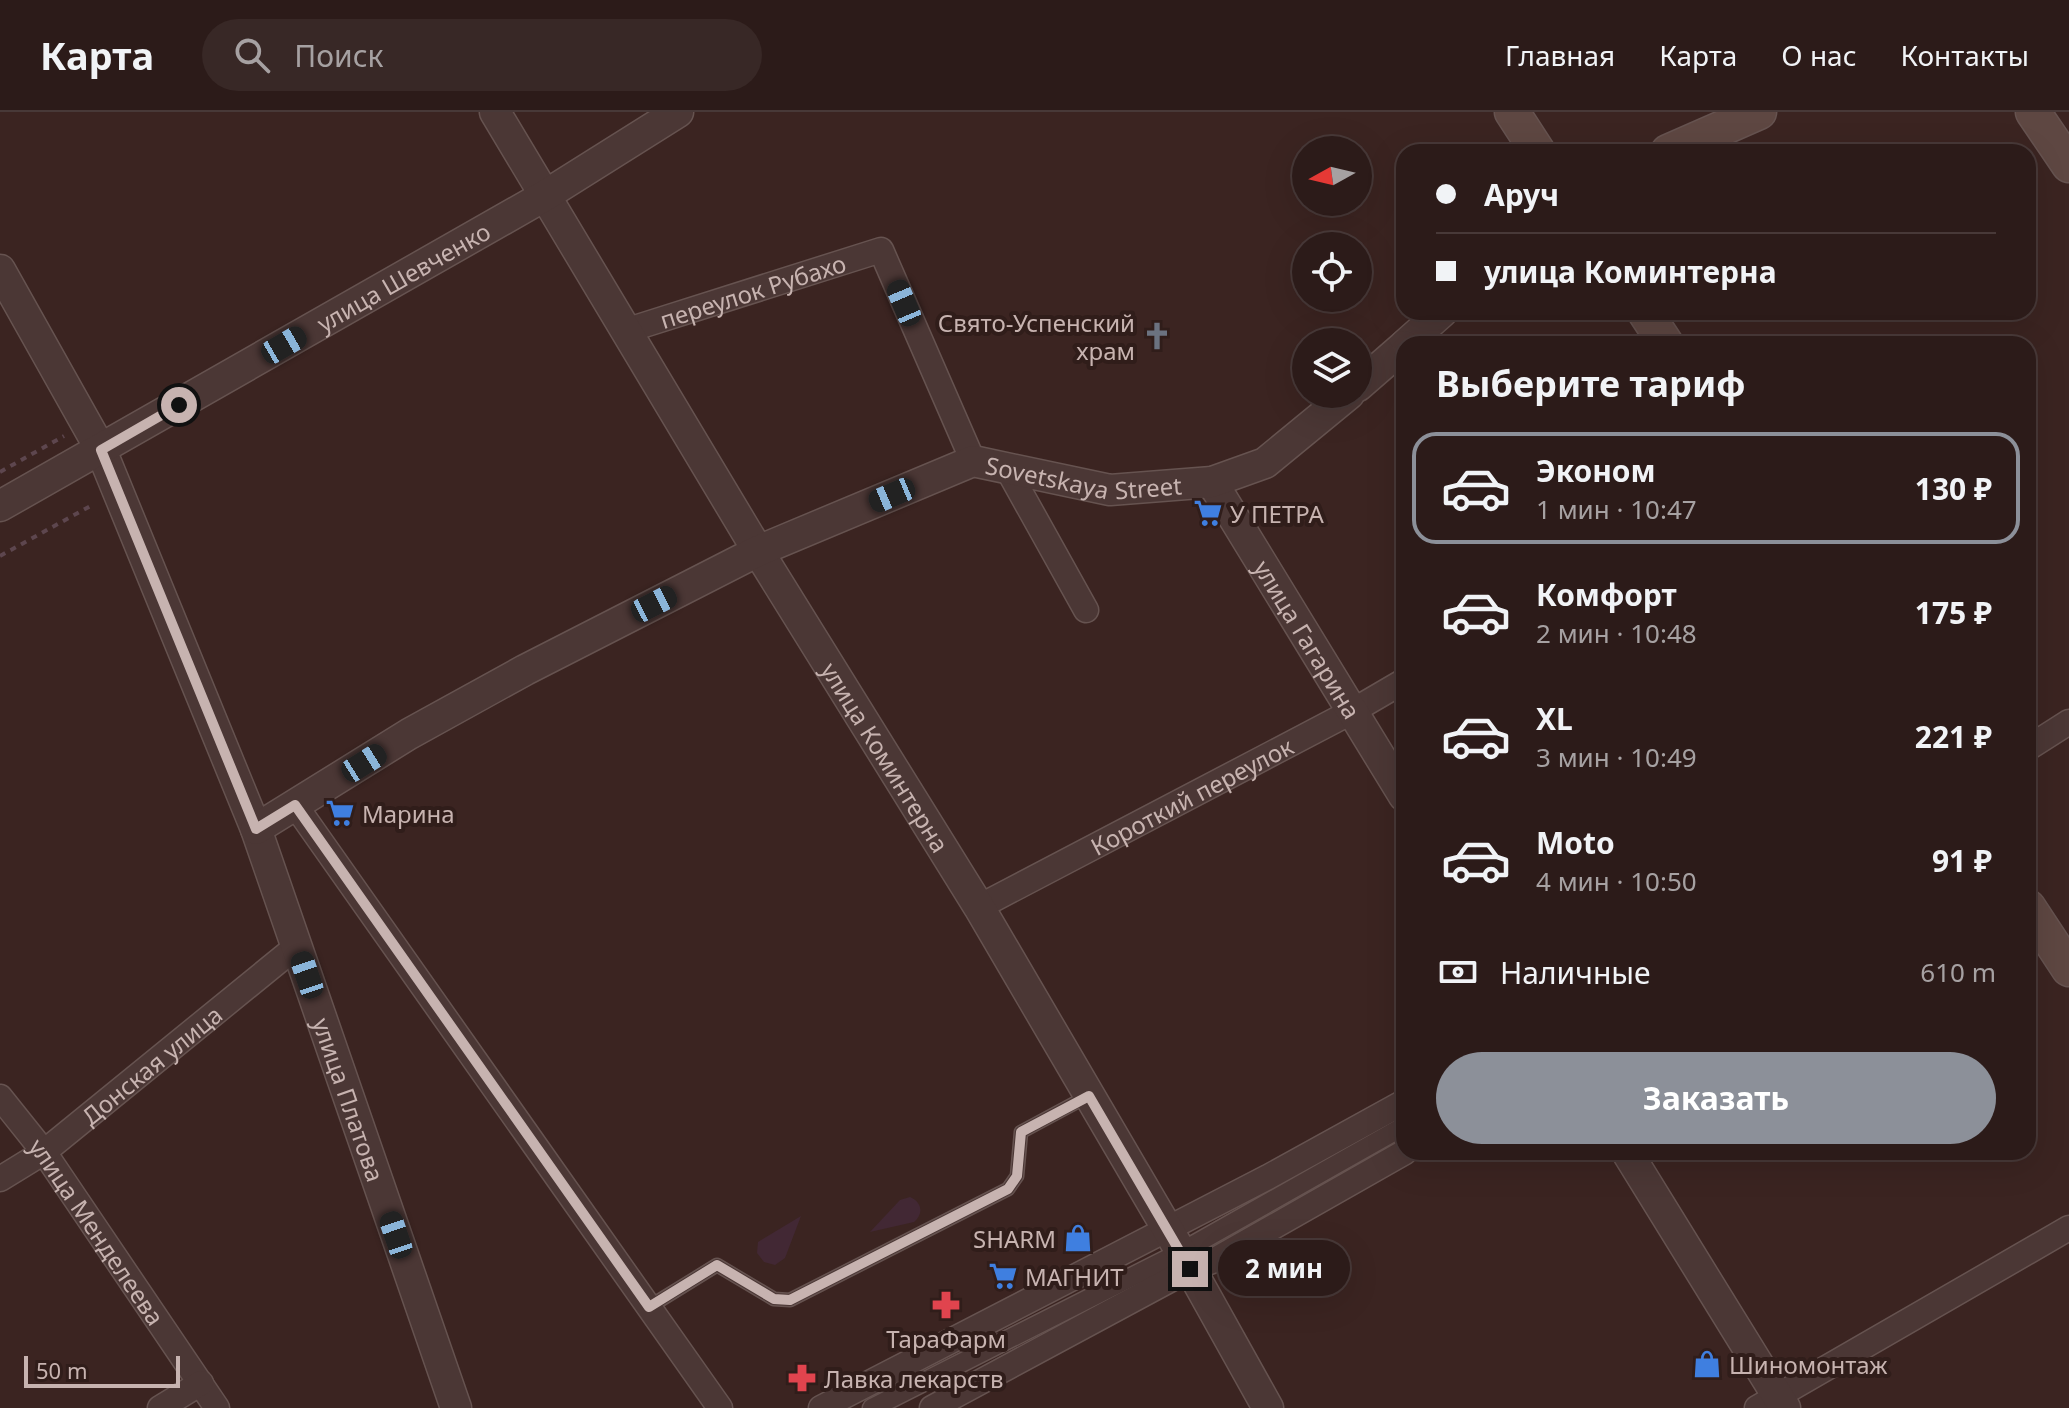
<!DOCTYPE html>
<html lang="ru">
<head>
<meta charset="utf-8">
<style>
  body { margin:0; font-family:"Noto Sans",sans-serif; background:#382826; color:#f1f3f6; height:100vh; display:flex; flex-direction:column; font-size:30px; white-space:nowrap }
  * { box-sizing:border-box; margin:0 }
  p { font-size:26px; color:#a6a1a2 }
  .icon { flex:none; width:44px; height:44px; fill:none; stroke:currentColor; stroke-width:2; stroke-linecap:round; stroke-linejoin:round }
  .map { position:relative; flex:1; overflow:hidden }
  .panel { position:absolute; left:1396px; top:224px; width:640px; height:824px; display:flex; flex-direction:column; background:#2c1b19; border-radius:24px; box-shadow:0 8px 32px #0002,0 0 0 2px #483938 }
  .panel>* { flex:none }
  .guide { position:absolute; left:1396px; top:32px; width:640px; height:176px; border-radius:24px; box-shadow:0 8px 32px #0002,0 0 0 2px #483938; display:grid; align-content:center; height:176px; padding:0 40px; background:#2c1b19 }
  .needle { width:52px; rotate:262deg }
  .tools { position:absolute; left:1292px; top:24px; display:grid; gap:16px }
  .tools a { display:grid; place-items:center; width:80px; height:80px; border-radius:50%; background:#2c1b19; box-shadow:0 8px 32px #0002,0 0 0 2px #483938; font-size:40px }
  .scale { position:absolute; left:24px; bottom:20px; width:156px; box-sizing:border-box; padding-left:8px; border:4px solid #c7b3b0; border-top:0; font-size:22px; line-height:28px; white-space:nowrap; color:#c7b3b0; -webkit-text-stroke:6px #301d1a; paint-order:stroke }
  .end { position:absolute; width:36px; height:36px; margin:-18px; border:10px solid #c7b3b0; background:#111; box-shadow:0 0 0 4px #111 }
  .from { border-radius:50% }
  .bubble { position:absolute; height:56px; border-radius:28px; background:#2c1b19; box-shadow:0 8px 32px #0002,0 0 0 2px #483938; font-size:26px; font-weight:700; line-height:56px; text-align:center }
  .car { position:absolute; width:24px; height:48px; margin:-24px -12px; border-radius:10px; box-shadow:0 0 6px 2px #0007; background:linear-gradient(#222 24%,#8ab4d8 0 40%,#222 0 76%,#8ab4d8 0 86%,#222 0) }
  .guide b { display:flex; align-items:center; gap:28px; height:76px; font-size:30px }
  .guide b+b { border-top:2px solid #483938 }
  .guide i { width:20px; height:20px; background:#f1f3f6 }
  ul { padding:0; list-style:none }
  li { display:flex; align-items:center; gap:24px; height:112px; margin:0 16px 12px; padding:0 24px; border:4px solid transparent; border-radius:24px }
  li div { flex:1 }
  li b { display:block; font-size:30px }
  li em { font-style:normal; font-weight:700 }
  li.selected { border-color:#8c9099 }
  li>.icon { width:72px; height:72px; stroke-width:1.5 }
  h2 { padding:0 40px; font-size:36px; line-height:96px }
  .pay { display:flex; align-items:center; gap:20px; height:88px; padding:0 40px; font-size:30px }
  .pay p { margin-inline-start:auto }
  .primary-button { display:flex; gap:16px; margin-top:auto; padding:16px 40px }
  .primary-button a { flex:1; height:92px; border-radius:48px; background:#8c9099; color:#fff; font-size:32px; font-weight:700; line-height:92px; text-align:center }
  header { display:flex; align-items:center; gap:48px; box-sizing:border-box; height:112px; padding:0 40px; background:#2c1b19; border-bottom:2px solid #483938 }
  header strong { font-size:38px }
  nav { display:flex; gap:44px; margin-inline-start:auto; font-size:28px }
  .search { width:560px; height:72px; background:#382826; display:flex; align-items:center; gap:20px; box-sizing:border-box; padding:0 28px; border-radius:44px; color:#a6a1a2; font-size:30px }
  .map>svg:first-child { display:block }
</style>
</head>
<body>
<header>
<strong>Карта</strong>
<div class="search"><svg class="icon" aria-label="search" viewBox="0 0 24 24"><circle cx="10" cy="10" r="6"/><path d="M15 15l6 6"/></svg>Поиск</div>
<nav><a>Главная</a><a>Карта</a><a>О нас</a><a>Контакты</a></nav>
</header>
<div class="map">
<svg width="2069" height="1296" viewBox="0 0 2069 1296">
  <rect width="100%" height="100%" fill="#3b2421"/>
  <!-- green -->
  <path fill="#422834" d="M 910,1085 C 922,1090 924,1102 914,1110 L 870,1120 L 900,1088 Z
    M 801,1104 L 785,1146 L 775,1153 L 764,1150 L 757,1141 L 758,1130 Z"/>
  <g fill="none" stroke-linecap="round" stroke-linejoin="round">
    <defs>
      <path id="service" d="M 649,1195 L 717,1153 L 774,1187 L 790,1188 L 1008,1077 L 1017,1064 L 1021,1020 L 1088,984"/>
      <path id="pedestrian" d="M 872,1296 L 1181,1140 L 1404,1014"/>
      <g id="minor">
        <path id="s1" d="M 625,219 L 881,138 L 973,349"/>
        <path d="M 1008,358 L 1086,498"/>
        <path d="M 2028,636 L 2069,610"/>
        <path d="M 295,693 L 720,1296"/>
        <path id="s2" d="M 979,795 L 1351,600 L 1404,569"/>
        <path id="s3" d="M 0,985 L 44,1040 L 217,1296"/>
        <path id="s4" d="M 0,1067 L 44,1040 L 297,834"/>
        <path d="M 160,1296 L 201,1271"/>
        <path d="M 821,1296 L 1268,1065 L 1404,990"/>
        <path d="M 932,1296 L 1190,1157 L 1215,1148 L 1405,1040"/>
        <path d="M 1757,1296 L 2069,1116"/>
      </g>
      <g id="tertiary">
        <path id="s5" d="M 495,0 L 758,439 L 979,795 L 1181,1140 L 1268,1296"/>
        <path id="s6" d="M 0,158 L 101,338 L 256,717 L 456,1296"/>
        <path d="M 1406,232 L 1442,200"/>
        <path d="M 1358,274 L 1404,234"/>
        <path id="s7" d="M 1212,370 L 1404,684"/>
        <path id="s8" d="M 0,394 L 546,83 L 678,0"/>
        <path id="s9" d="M 256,717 L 409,622 L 525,558 L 758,439 L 973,349 L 1110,378 L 1212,370 L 1265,351 L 1349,282"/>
        <path d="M 1627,1040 L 1785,1296"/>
      </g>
      <path id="secondary" d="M 1512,0 L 1538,40
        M 2033,0 L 2069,53
        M 1668,40 L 1759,0
        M 1645,200 L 1666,232
        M 2028,795 L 2069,857"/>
    </defs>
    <!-- service casing -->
    <use href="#service" stroke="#665350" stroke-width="15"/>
    <!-- pedestrian casing -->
    <use href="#pedestrian" stroke="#665350" stroke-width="21"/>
    <!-- minor casing -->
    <use href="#minor" stroke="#665350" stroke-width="27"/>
    <!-- tertiary casing -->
    <use href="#tertiary" stroke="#665350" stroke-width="33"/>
    <!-- secondary casing -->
    <use href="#secondary" stroke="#665350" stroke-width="37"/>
    <!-- path -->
    <path stroke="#5d464e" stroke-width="4" stroke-dasharray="6 6" stroke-linecap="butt" d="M 0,360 L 64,324
      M 0,444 L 94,392"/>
    <!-- service -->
    <use href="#service" stroke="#4b3735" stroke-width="12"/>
    <!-- pedestrian -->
    <use href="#pedestrian" stroke="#4b3735" stroke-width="18"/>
    <!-- minor -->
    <use href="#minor" stroke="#4b3735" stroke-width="24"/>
    <!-- tertiary -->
    <use href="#tertiary" stroke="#4b3735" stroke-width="30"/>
    <!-- secondary -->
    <use href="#secondary" stroke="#5e4742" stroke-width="34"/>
  </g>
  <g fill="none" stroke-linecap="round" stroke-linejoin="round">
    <!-- route -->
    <path stroke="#c7b3b0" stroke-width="10" d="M 179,293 L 101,338 L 256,717 L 295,693 L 649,1195 L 717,1153 L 774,1187 L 790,1188 L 1008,1077 L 1017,1064 L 1021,1020 L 1089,984 L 1190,1157"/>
  </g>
  <!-- icons -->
  <defs>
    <symbol id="church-bare" viewBox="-9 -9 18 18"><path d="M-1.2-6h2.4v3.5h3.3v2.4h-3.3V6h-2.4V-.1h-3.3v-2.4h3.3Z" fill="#6b7280" stroke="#301d1a" stroke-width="2.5" paint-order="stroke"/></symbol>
    <symbol id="supermarket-bare" viewBox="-9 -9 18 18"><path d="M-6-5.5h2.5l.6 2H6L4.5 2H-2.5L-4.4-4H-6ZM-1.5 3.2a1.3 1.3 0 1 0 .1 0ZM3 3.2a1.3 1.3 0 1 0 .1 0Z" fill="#3f7fe0" stroke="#301d1a" stroke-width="2.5" paint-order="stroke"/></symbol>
    <symbol id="shop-bare" viewBox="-9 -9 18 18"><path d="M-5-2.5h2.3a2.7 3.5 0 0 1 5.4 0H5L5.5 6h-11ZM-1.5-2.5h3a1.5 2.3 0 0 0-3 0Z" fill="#3f7fe0" stroke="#301d1a" stroke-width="2.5" paint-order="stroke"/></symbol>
    <symbol id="pharmacy-bare" viewBox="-9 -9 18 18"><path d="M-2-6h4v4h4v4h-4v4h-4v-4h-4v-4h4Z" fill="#e0444e" stroke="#301d1a" stroke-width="2.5" paint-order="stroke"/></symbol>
  </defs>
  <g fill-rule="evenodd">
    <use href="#church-bare" x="1137" y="204" width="40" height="40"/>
    <use href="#supermarket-bare" x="1188" y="381" width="40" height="40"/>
    <use href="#supermarket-bare" x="320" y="681" width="40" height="40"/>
    <use href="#shop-bare" x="1058" y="1106" width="40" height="40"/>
    <use href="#supermarket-bare" x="983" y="1144" width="40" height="40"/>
    <use href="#pharmacy-bare" x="926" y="1173" width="40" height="40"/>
    <use href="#shop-bare" x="1687" y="1232" width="40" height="40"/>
    <use href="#pharmacy-bare" x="782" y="1246" width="40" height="40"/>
  </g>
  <g text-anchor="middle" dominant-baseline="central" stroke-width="8" stroke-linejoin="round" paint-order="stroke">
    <!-- street labels -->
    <g font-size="24" fill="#c7b3b0" stroke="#301d1a">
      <text stroke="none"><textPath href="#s8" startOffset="464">улица Шевченко</textPath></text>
      <text stroke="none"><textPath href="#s1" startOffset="134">переулок Рубахо</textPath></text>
      <text stroke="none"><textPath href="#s9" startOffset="920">Sovetskaya Street</textPath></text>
      <text stroke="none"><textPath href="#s7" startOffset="184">улица Гагарина</textPath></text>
      <text stroke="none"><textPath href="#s5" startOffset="754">улица Коминтерна</textPath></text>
      <text stroke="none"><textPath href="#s2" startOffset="240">Короткий переулок</textPath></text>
      <text stroke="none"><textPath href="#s4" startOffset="190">Донская улица</textPath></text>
      <text stroke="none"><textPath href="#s6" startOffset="902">улица Платова</textPath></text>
      <text stroke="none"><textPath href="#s3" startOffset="166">улица Менделеева</textPath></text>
    </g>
    <!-- poi labels -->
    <g font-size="24" fill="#c7b3b0" stroke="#301d1a" text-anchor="start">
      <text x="1135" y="210" text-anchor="end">Свято-Успенский<tspan x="1135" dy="28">храм</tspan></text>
      <text x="1230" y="401">У ПЕТРА</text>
      <text x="362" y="701">Марина</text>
      <text x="1056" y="1126" text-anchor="end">SHARM</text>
      <text x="1025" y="1164">МАГНИТ</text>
      <text x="946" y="1226" text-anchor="middle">ТараФарм</text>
      <text x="1729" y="1252">Шиномонтаж</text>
      <text x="824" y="1266">Лавка лекарств</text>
    </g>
  </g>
</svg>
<div class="tools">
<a><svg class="needle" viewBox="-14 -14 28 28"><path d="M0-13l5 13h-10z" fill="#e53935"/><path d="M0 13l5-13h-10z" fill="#a6a1a2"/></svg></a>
<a><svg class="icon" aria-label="locate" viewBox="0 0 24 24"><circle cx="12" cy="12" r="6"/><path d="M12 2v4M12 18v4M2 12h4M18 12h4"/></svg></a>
<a><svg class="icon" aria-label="layers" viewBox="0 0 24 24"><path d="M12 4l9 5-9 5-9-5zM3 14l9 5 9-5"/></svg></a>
</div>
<div class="scale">50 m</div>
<i class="end from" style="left:179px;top:293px"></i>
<i class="end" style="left:1190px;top:1157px"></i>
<div class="bubble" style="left:1218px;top:1128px;width:132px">2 мин</div>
<i class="car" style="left:904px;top:191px;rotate:337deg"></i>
<i class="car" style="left:284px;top:233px;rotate:60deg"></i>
<i class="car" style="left:892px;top:383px;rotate:247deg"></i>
<i class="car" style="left:654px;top:492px;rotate:63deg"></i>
<i class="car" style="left:364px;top:651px;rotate:58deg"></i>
<i class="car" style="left:307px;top:863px;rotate:341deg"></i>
<i class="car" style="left:396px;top:1123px;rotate:341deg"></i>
<div class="guide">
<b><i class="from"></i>Аруч</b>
<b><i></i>улица Коминтерна</b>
</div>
<section class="panel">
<h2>Выберите тариф</h2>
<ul>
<li class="selected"><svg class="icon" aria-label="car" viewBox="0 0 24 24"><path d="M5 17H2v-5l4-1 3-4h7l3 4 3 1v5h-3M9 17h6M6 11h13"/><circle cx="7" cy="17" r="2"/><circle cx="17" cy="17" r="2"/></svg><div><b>Эконом</b><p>1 мин · 10:47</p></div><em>130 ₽</em></li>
<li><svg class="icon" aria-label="car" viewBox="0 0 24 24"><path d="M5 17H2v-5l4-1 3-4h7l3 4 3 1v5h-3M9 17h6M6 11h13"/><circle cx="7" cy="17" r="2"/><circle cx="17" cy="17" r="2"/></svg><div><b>Комфорт</b><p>2 мин · 10:48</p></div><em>175 ₽</em></li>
<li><svg class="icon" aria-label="car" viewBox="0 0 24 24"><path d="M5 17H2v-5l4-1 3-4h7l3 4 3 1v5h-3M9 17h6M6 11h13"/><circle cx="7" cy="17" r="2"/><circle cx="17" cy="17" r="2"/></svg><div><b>XL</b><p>3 мин · 10:49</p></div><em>221 ₽</em></li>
<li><svg class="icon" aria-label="car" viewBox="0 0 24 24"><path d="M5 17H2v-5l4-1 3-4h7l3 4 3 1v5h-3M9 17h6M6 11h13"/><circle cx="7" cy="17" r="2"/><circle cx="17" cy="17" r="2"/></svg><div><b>Moto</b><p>4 мин · 10:50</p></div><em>91 ₽</em></li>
</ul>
<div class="pay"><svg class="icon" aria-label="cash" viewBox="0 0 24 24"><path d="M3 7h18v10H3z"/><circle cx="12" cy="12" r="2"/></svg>Наличные<p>610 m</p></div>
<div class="primary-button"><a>Заказать</a></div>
</section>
</div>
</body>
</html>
